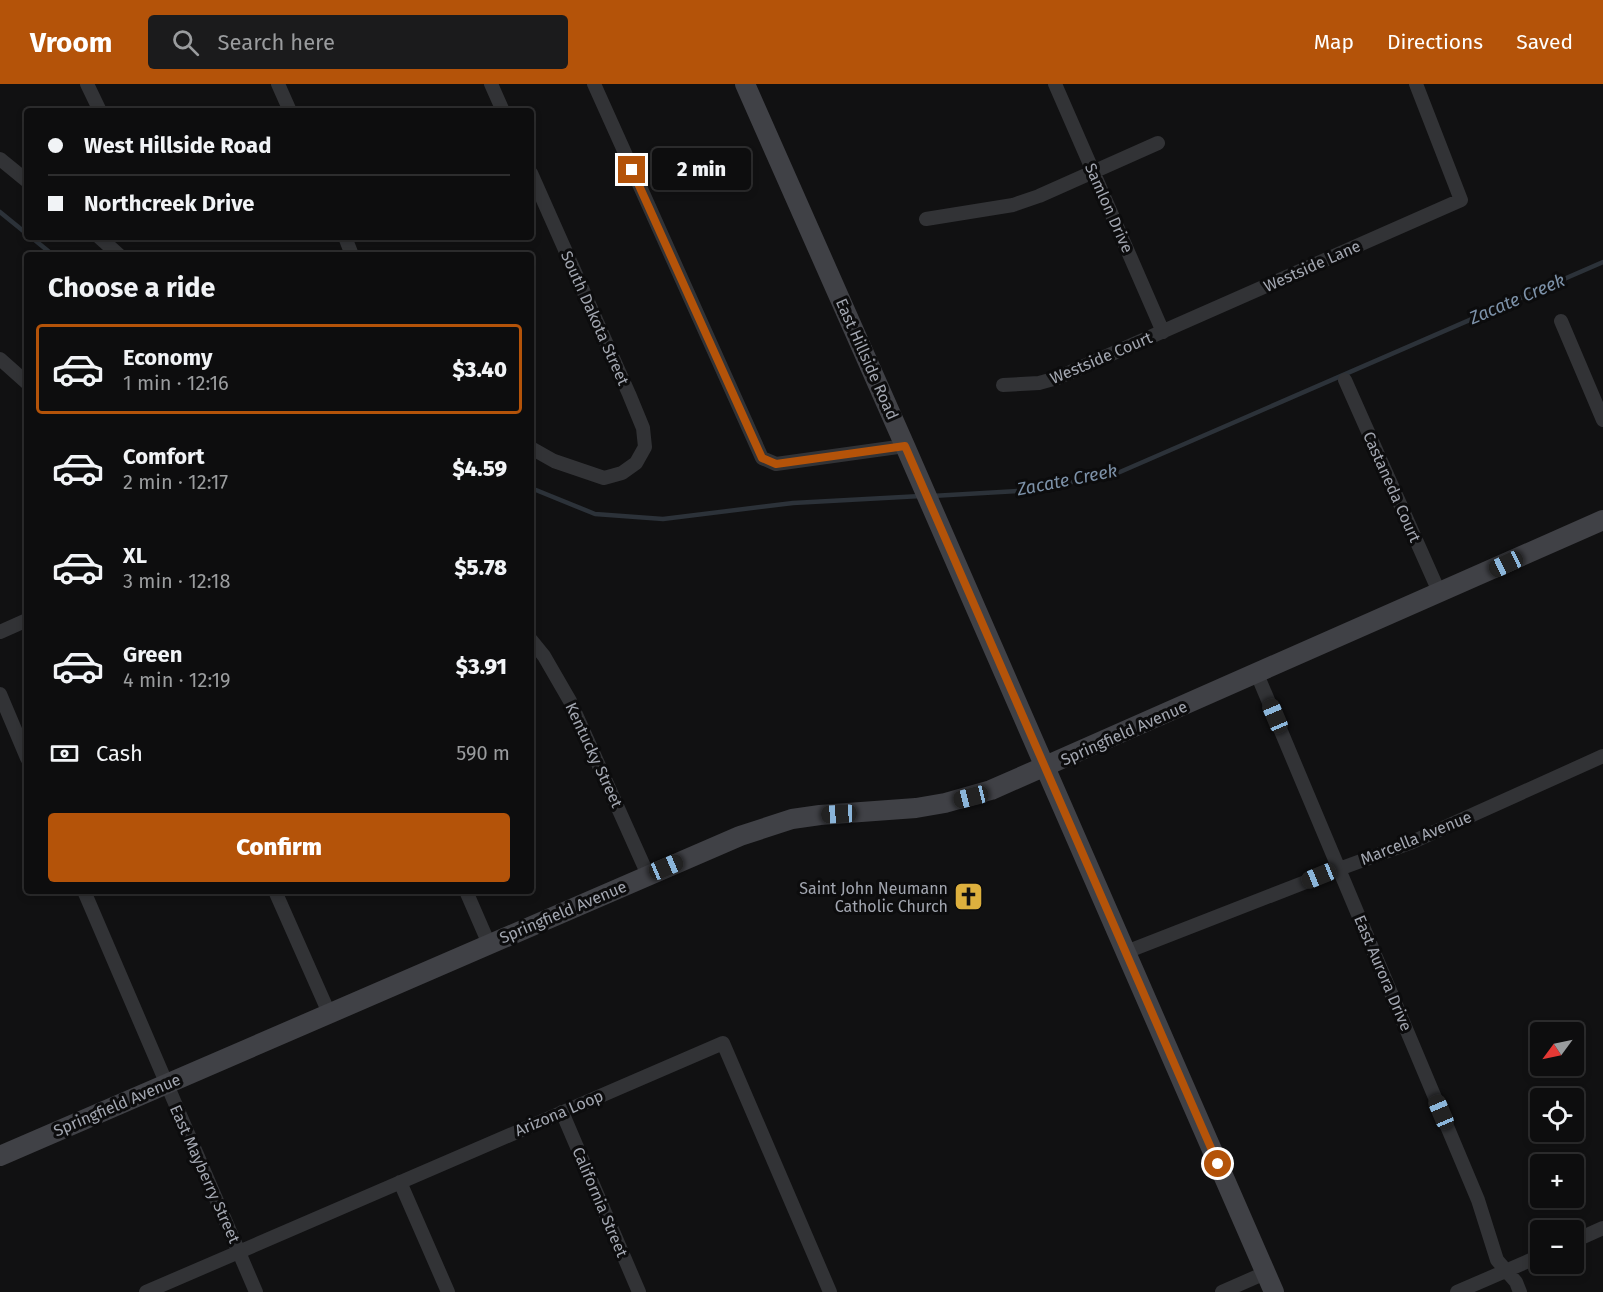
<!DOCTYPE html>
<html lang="en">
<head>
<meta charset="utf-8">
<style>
  body { margin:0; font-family:"Fira Sans",sans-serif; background:#1b1b1c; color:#f1f3f6; height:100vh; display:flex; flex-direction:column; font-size:22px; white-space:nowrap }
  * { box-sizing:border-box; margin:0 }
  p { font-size:20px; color:#9a9c9e }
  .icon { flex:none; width:33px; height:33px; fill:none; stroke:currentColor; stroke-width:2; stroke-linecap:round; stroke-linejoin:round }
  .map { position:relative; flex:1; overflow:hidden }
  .panel { position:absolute; left:24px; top:168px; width:510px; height:642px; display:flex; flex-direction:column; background:#0d0d0e; border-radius:6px; box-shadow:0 3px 9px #0003,0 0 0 2px #2d2d2e }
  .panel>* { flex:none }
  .top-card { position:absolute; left:24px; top:24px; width:510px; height:132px; border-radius:6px; box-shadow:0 3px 9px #0003,0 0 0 2px #2d2d2e; display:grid; align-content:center; height:132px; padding:0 24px; background:#0d0d0e }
  .needle { width:39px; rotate:237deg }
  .buttons { position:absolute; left:1530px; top:938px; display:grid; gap:12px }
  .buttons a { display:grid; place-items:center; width:54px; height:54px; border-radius:6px; background:#0d0d0e; box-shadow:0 3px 9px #0003,0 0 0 2px #2d2d2e; font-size:30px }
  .end { position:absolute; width:27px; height:27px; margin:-14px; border:8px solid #b45309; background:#fff; box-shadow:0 0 0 3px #fff }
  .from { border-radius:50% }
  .bubble { position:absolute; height:42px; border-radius:6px; background:#0d0d0e; box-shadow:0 3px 9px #0003,0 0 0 2px #2d2d2e; font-size:20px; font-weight:800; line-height:42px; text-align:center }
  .car { position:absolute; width:18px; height:36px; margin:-18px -9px; border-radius:8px; box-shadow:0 0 4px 2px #0007; background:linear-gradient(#222 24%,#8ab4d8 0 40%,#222 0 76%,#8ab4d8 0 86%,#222 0) }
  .top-card b { display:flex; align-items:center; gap:21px; height:57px; font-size:22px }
  .top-card b+b { border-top:2px solid #2d2d2e }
  .top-card i { width:15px; height:15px; background:#f1f3f6 }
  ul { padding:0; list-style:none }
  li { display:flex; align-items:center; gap:18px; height:90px; margin:0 12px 9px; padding:0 12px; border:3px solid transparent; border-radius:6px }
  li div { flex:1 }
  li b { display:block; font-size:22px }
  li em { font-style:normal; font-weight:800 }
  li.selected { border-color:#b45309 }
  li>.icon { width:54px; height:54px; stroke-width:1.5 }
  h2 { padding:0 24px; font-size:27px; line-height:72px }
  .pay { display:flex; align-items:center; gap:15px; height:66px; padding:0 24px; font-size:22px }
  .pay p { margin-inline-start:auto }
  .action { display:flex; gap:12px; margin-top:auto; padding:12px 24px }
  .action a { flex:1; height:69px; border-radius:6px; background:#b45309; color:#fff; font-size:24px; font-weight:800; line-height:69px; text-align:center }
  header { display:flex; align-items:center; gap:36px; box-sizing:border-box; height:84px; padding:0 30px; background:#b45309; color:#fff }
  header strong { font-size:28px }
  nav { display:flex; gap:33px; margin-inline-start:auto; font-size:21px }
  .search { width:420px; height:54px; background:#1b1b1c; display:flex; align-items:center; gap:15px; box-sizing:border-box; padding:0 21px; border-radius:6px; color:#9a9c9e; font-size:22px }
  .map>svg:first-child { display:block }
</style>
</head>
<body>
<header>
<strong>Vroom</strong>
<div class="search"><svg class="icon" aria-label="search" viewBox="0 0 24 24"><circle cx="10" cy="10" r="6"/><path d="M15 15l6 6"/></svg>Search here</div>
<nav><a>Map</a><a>Directions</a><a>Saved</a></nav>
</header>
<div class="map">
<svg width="1603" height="1208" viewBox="0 0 1603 1208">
  <rect width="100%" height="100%" fill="#111112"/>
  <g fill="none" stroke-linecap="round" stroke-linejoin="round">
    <!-- stream -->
    <path stroke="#2c3239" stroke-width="4.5" d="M 0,128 L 27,150
      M 31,153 L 53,171
      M 531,404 L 595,430 L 663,435 L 793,419 L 921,412
      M 932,412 L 1019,407 L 1113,391 L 1603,178"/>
    <!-- street -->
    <path stroke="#323336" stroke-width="14" d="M 87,0 L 100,27
      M 278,0 L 290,27
      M 491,0 L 503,27
      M 594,0 L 762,374 L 776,380 L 905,362
      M 1055,0 L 1163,248
      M 0,75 L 27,97
      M 531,89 L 629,310 L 643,344 L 645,363 L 636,379 L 622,389 L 604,394 L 554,377 L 531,364
      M 926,135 L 1013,121 L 1039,112 L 1158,59
      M 99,153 L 119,171
      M 345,153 L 352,171
      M 1561,237 L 1603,336
      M 0,275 L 27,299
      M 1345,296 L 1440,510
      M 1003,301 L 1039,299 L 1057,294 L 1461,116 L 1416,0
      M 0,548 L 27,536
      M 531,556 L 544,572 L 570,617 L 648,791
      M 1257,590 L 1478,1116 L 1497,1176 L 1516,1198 L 1520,1208
      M 0,610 L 27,674
      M 84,807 L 256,1208
      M 275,807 L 329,929
      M 466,807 L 489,860
      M 1126,868 L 1339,785 L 1410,759 L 1603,672
      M 562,1028 L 639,1208
      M 400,1098 L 448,1208
      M 1574,1157 L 1603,1144
      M 146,1208 L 723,959 L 830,1208
      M 1222,1208 L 1265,1189
      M 1457,1208 L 1540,1172"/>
    <!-- secondary -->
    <path stroke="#404146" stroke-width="20" d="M 745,0 L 905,362 L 1274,1208
      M 0,1072 L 740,752 L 792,735 L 820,731 L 916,724 L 945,719 L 991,706 L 1603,436"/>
  </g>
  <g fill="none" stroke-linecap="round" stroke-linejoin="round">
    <!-- route -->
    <path stroke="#b45309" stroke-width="8" d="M 632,86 L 762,374 L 776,380 L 905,362 L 1218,1080"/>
  </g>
  <!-- icons -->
  <defs>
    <symbol id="church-square" viewBox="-11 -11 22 22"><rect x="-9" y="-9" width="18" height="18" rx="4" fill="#ddb03e" stroke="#0c0c0d"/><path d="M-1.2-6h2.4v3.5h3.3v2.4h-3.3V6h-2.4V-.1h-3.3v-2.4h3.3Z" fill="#111"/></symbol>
  </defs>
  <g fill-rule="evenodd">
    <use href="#church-square" x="952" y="796" width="33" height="33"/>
  </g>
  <g text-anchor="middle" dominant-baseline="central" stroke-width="6" stroke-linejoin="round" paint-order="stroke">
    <!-- street labels -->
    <g font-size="16" fill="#a3a7b1" stroke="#0c0c0d">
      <text transform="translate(1109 124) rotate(66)">Samlon Drive</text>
      <text transform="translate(1312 182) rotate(-24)">Westside Lane</text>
      <text transform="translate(595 234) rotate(66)">South Dakota Street</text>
      <text transform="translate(1101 274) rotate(-23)">Westside Court</text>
      <text transform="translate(867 275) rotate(66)">East Hillside Road</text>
      <text transform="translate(1392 403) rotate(66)">Castaneda Court</text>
      <text transform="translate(1124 649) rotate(-24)">Springfield Avenue</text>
      <text transform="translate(594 671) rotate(65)">Kentucky Street</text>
      <text transform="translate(1416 754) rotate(-22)">Marcella Avenue</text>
      <text transform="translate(563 828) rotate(-23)">Springfield Avenue</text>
      <text transform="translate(1383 889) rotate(67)">East Aurora Drive</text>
      <text transform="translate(117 1021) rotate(-23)">Springfield Avenue</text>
      <text transform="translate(559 1029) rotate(-23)">Arizona Loop</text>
      <text transform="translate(205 1090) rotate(66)">East Mayberry Street</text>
      <text transform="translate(600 1118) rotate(67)">California Street</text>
    </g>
    <!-- poi labels -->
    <g font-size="16" fill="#a3a7b1" stroke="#0c0c0d" text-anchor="end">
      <text x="948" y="804">Saint John Neumann<tspan x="948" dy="18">Catholic Church</tspan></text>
    </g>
    <!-- water labels -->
    <g font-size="18" font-style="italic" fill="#7d92a9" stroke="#0c0c0d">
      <text transform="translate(1517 215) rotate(-23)">Zacate Creek</text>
      <text transform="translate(1067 396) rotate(-11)">Zacate Creek</text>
    </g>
  </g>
</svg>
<div class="buttons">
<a><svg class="needle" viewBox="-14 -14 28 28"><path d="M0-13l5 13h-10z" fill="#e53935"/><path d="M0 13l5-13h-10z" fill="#9a9c9e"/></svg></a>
<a><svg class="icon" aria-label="locate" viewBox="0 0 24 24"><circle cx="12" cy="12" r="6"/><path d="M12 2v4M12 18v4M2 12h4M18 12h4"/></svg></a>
<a>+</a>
<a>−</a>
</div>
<i class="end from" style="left:1218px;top:1080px"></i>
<i class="end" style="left:632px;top:86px"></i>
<div class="bubble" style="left:652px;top:64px;width:99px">2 min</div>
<i class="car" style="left:1506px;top:480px;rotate:245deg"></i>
<i class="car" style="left:1275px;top:632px;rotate:337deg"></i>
<i class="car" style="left:971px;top:713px;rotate:256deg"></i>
<i class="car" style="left:839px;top:730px;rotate:267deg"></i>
<i class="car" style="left:666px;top:783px;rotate:67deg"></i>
<i class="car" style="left:1319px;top:792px;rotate:248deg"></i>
<i class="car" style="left:1441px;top:1028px;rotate:337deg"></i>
<div class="top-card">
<b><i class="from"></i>West Hillside Road</b>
<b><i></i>Northcreek Drive</b>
</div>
<section class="panel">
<h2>Choose a ride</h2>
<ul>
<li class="selected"><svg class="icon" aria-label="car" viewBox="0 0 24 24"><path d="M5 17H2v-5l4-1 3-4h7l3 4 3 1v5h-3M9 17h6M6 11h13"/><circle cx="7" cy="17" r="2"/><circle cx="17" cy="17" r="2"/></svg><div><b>Economy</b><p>1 min · 12:16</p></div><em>$3.40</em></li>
<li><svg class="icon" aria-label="car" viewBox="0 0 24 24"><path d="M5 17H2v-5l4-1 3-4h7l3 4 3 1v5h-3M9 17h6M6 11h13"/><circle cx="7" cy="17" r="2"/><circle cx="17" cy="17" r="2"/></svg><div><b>Comfort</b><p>2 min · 12:17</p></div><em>$4.59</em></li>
<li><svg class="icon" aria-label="car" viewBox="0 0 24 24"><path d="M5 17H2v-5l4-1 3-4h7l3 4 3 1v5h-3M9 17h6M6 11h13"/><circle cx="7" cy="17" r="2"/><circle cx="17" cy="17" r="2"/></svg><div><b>XL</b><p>3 min · 12:18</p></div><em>$5.78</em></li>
<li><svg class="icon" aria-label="car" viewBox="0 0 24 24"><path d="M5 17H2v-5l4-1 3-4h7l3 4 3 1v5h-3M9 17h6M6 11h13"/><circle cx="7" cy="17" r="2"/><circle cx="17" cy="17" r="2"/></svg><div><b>Green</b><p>4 min · 12:19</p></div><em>$3.91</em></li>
</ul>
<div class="pay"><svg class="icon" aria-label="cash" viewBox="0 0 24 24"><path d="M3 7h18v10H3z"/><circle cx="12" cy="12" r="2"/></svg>Cash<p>590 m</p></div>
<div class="action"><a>Confirm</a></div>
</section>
</div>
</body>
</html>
